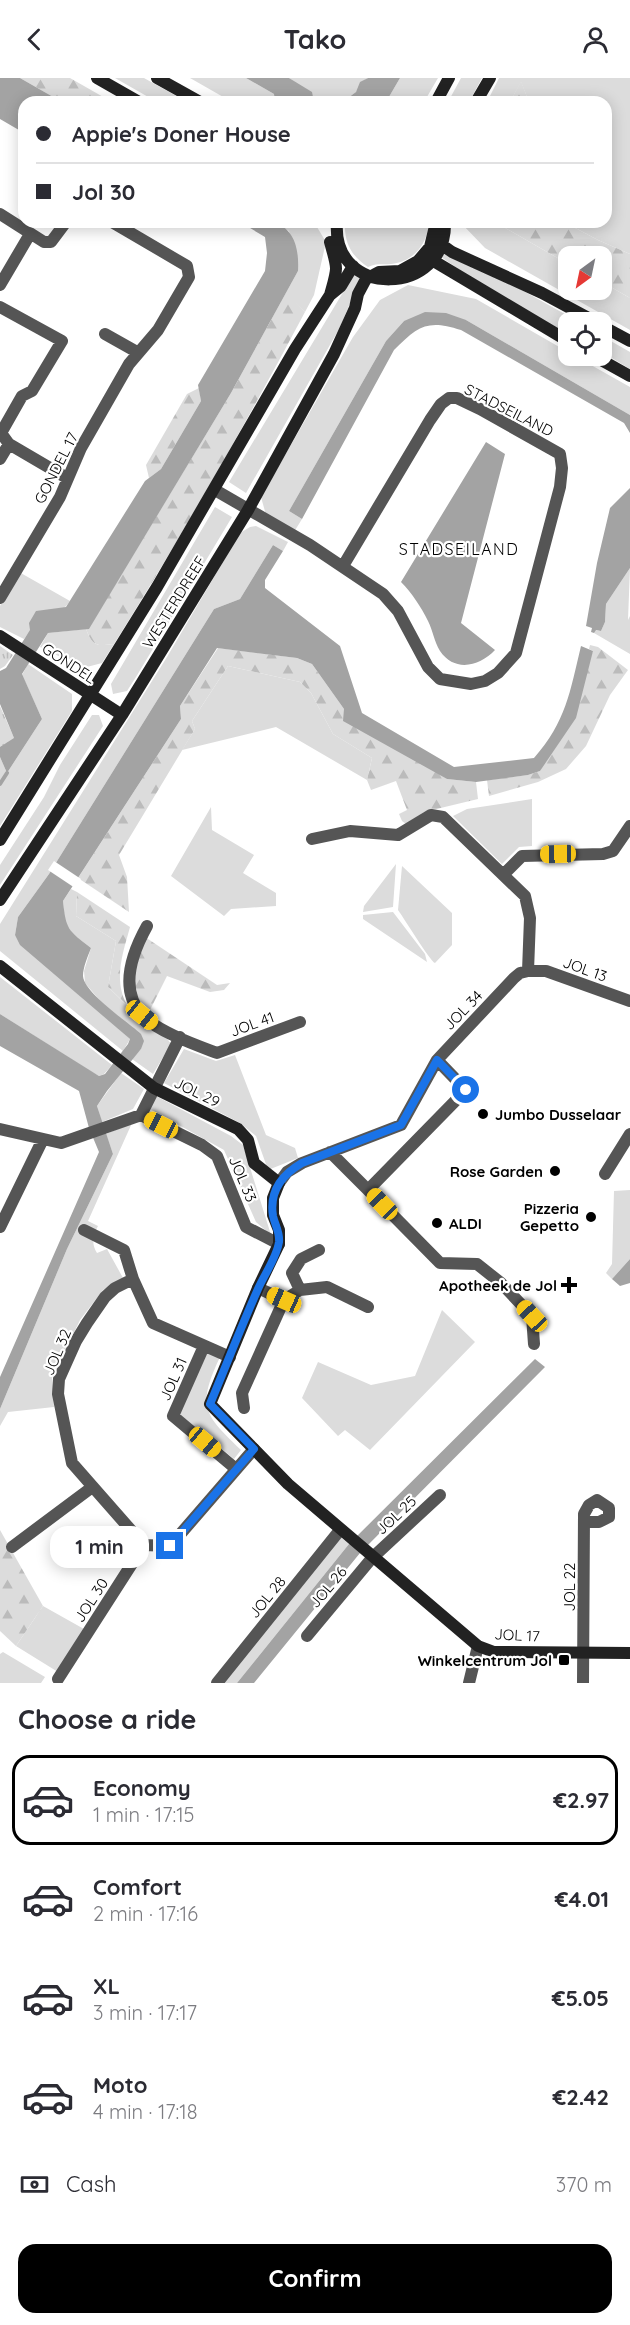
<!DOCTYPE html>
<html lang="en">
<head>
<meta charset="utf-8">
<style>
  body { margin:0; font-family:Quicksand,sans-serif; background:#f2f2f3; color:#2b2b33; height:100vh; display:flex; flex-direction:column; font-size:22px; white-space:nowrap }
  * { box-sizing:border-box; margin:0 }
  p { font-size:20px; color:#7c7c81 }
  .icon { flex:none; width:33px; height:33px; fill:none; stroke:currentColor; stroke-width:2; stroke-linecap:round; stroke-linejoin:round }
  .map { position:relative; height:1605px; overflow:hidden }
  .panel { display:flex; flex-direction:column; background:#fff; flex:1 }
  .panel>* { flex:none }
  .guide { position:absolute; left:18px; top:18px; width:594px; height:132px; border-radius:18px; box-shadow:0 3px 15px #0003; display:grid; align-content:center; height:132px; padding:0 18px; background:#fff }
  .needle { width:39px; rotate:213deg }
  .tools { position:absolute; left:558px; top:168px; display:grid; gap:12px }
  .tools a { display:grid; place-items:center; width:54px; height:54px; border-radius:12px; background:#fff; box-shadow:0 3px 15px #0003; font-size:30px }
  .end { position:absolute; width:27px; height:27px; margin:-14px; border:8px solid #1a73e8; background:#fff; box-shadow:0 0 0 3px #fff }
  .from { border-radius:50% }
  .bubble { position:absolute; height:42px; border-radius:18px; background:#fff; box-shadow:0 3px 15px #0003; font-size:20px; font-weight:700; line-height:42px; text-align:center }
  .car { position:absolute; width:18px; height:36px; margin:-18px -9px; border-radius:8px; box-shadow:0 0 4px 2px #0007; background:linear-gradient(#f5c518 24%,#345 0 40%,#f5c518 0 76%,#345 0 86%,#f5c518 0) }
  .guide b { display:flex; align-items:center; gap:21px; height:57px; font-size:22px }
  .guide b+b { border-top:2px solid #e1e1e2 }
  .guide i { width:15px; height:15px; background:#2b2b33 }
  ul { padding:0; list-style:none }
  li { display:flex; align-items:center; gap:18px; height:90px; margin:0 12px 9px; padding:0 6px; border:3px solid transparent; border-radius:18px }
  li div { flex:1 }
  li b { display:block; font-size:22px }
  li em { font-style:normal; font-weight:700 }
  li.selected { border-color:#000 }
  li>.icon { width:54px; height:54px; stroke-width:1.5 }
  h2 { padding:0 18px; font-size:27px; line-height:72px }
  .pay { display:flex; align-items:center; gap:15px; height:66px; padding:0 18px; font-size:22px }
  .pay p { margin-inline-start:auto }
  .cta { display:flex; gap:12px; margin-top:auto; padding:12px 18px }
  .cta a { flex:1; height:69px; border-radius:18px; background:#000; color:#fff; font-size:24px; font-weight:700; line-height:69px; text-align:center }
  header { display:flex; justify-content:space-between; align-items:center; height:78px; padding:0 18px; background:#fff; font-size:27px; font-weight:700 }
  .map>svg:first-child { display:block }
</style>
</head>
<body>
<header><svg class="icon" aria-label="back" viewBox="0 0 24 24"><path d="M15 5l-7 7 7 7"/></svg>Tako<svg class="icon" aria-label="person" viewBox="0 0 24 24"><circle cx="12" cy="8" r="4"/><path d="M4 21q1-7 8-7t8 7"/></svg></header>
<div class="map">
<svg width="630" height="1605" viewBox="0 0 630 1605">
  <defs>
    <pattern id="forest-firs" width="22" height="20" patternUnits="userSpaceOnUse" patternTransform="scale(1.5)"><rect width="22" height="20" fill="#dcdcdc"/><path d="M5 1l3.5 6h-7zM16 11l3.5 6h-7z" fill="#bbb"/></pattern>
    <pattern id="park-tufts" width="24" height="20" patternUnits="userSpaceOnUse" patternTransform="scale(1.5)"><rect width="24" height="20" fill="#dcdcdc"/><path d="M3 7l-1-3M5 7V3M7 7l1-3M15 17l-1-3M17 17v-4M19 17l1-3" fill="none" stroke="#bbb"/></pattern>
  </defs>
  <rect width="100%" height="100%" fill="#fff"/>
  <!-- green -->
  <path fill="#dcdcdc" d="M 115,0 L 144,0 L 187,24 L 157,24 Z
    M 190,0 L 246,0 L 274,16 L 275,24 L 232,24 Z
    M 289,0 L 368,0 C 360,4 361,7 356,14 C 346,27 329,24 314,24 L 314,19 Z
    M 400,0 L 438,0 L 424,24 L 386,24 Z
    M 461,0 L 482,0 L 469,24 L 448,24 Z
    M 499,0 L 630,0 L 630,176 L 598,162 L 564,144 L 606,144 L 606,24 L 529,24 L 521,4 L 510,24 L 487,24 Z
    M 273,144 L 314,144 L 326,164 L 314,217 L 305,234 L 294,223 L 282,222 L 298,193 L 289,153 Z
    M 345,144 L 429,144 C 428,166 413,184 391,186 C 383,187 376,185 368,189 C 351,178 344,164 345,144 Z
    M 460,144 L 495,144 L 568,186 L 568,212 L 602,212 L 602,204 L 630,220 L 630,252 L 485,170 Z
    M 444,175 L 481,189 L 579,244 L 568,244 L 568,256 L 491,213 L 441,179 Z
    M 354,196 L 361,200 L 339,251 L 246,415 L 229,404 Z
    M 408,207 L 476,221 L 568,274 L 568,278 L 575,278 L 630,309 L 630,337 L 466,242 L 404,243 L 386,263 L 289,433 L 302,441 L 294,454 L 266,437 L 261,419 L 353,259 L 380,222 Z
    M 602,258 L 630,274 L 630,291 L 602,274 Z
    M 215,429 L 232,439 L 136,599 L 127,613 L 113,616 L 111,606 Z
    M 256,448 L 288,464 L 283,473 L 273,467 L 240,521 L 214,531 L 49,796 L 18,839 L 15,857 L 130,961 L 123,973 L 0,873 L 0,846 L 167,579 L 240,455 L 250,449 Z
    M 630,490 L 628,542 L 630,538 L 630,576 L 594,555 L 595,552 L 601,553 L 605,544 L 606,526 Z
    M 19,494 L 70,523 C 59,540 36,544 24,561 L 0,549 L 0,528 Z
    M 86,551 C 93,569 96,568 114,566 L 102,585 L 83,590 L 40,569 L 48,555 Z
    M 28,586 L 72,616 L 72,633 L 0,748 L 0,679 L 7,695 L 42,641 L 22,597 Z
    M 228,588 L 300,604 L 311,615 L 333,656 L 372,680 L 367,702 L 276,649 L 182,672 L 195,651 L 192,643 Z
    M 92,637 L 99,637 L 103,648 L 0,807 L 0,787 L 44,719 L 60,687 Z
    M 532,721 L 532,768 L 519,769 L 502,786 L 453,738 L 467,731 Z
    M 211,729 L 212,752 L 254,777 L 243,795 L 276,815 L 276,828 L 231,831 L 224,838 L 171,798 Z
    M 396,786 L 393,829 L 363,834 L 364,828 Z
    M 402,788 L 452,835 L 452,867 L 435,885 C 430,883 404,840 398,832 Z
    M 71,811 L 77,814 L 76,838 L 116,863 L 108,909 L 139,939 L 164,956 L 171,966 L 153,996 L 132,981 L 141,971 L 85,905 L 84,893 L 91,870 L 74,857 L 65,845 L 63,823 Z
    M 393,834 L 425,876 L 427,884 L 363,841 L 363,837 Z
    M 0,899 L 112,987 L 104,996 L 99,998 L 90,993 L 0,936 Z
    M 184,971 L 216,983 L 235,977 L 266,1057 L 295,1070 L 298,1080 L 268,1092 L 256,1058 L 240,1045 L 164,1005 Z
    M 121,995 L 144,1011 L 133,1031 L 102,1044 L 97,1028 Z
    M 156,1018 L 231,1058 L 243,1067 L 271,1157 L 256,1144 L 224,1072 L 150,1031 Z
    M 132,1045 L 88,1143 L 98,1148 C 93,1157 91,1166 97,1175 L 107,1171 L 123,1200 L 103,1212 L 80,1242 L 52,1300 L 54,1329 L 8,1334 L 0,1348 L 0,1331 L 67,1171 L 113,1076 L 106,1056 Z
    M 630,1112 L 630,1181 L 612,1201 L 606,1195 L 612,1186 L 614,1113 Z
    M 442,1232 L 475,1264 L 370,1372 L 345,1352 L 338,1358 L 302,1320 L 318,1284 L 371,1307 L 415,1298 Z
    M 208,1273 L 220,1279 C 197,1328 203,1336 241,1372 L 234,1381 L 179,1336 Z
    M 338,1457 L 349,1466 L 237,1605 L 218,1605 Z
    M 43,1528 L 84,1551 L 58,1594 L 16,1568 Z
    M 3,1574 L 45,1599 L 41,1605 L 0,1605 L 0,1576 Z"/>
  <!-- forest -->
  <path fill="url(#forest-firs)" d="M 20,0 L 70,0 L 112,24 L 62,24 Z
    M 521,3 L 529,24 L 510,24 Z
    M 495,144 L 564,144 L 598,162 L 630,176 L 630,220 L 602,204 L 602,178 L 568,178 L 568,186 Z
    M 282,222 L 294,222 L 305,234 C 245,347 182,458 114,566 C 96,568 93,569 86,551 L 89,550 L 231,315 Z
    M 199,310 L 201,323 L 161,391 L 149,400 L 146,387 L 187,316 Z
    M 590,567 L 598,569 L 628,592 L 610,617 L 586,668 L 566,691 L 538,704 L 489,718 L 487,702 L 528,697 L 540,693 L 593,573 L 589,571 Z
    M 218,570 L 297,580 L 312,586 L 344,631 L 447,701 L 476,704 L 478,721 L 424,734 L 406,746 L 402,743 L 399,736 L 407,732 L 396,703 L 371,712 L 367,702 L 372,680 L 333,656 L 311,615 L 300,604 L 228,588 L 192,643 L 195,651 L 119,777 L 127,799 L 129,834 L 78,800 L 181,641 L 180,628 Z
    M 77,814 L 130,849 C 123,875 113,902 127,927 L 108,909 L 116,863 L 76,838 Z
    M 145,859 L 217,907 L 230,905 L 224,912 L 210,914 L 167,898 L 150,932 L 134,917 L 134,889 Z
    M 0,1452 L 43,1528 L 16,1568 L 0,1553 Z"/>
  <!-- park -->
  <path fill="url(#park-tufts)" d="M 0,568 L 13,577 L 5,588 L 0,591 Z
    M 0,628 L 15,662 L 0,670 Z"/>
  <!-- water -->
  <path fill="#a3a3a3" d="M 0,0 L 20,0 L 62,24 L 24,24 L 24,55 L 0,41 Z
    M 246,0 L 289,0 L 312,14 L 314,24 L 275,24 L 274,16 Z
    M 368,0 L 400,0 L 386,24 L 343,24 L 356,14 L 360,4 Z
    M 240,144 C 250,144 265,141 274,144 C 296,152 299,173 298,193 L 231,315 L 89,551 L 48,555 L 22,596 L 42,641 L 7,695 L 0,679 L 0,669 L 14,660 L 0,626 L 0,593 L 6,590 L 30,552 L 29,545 L 36,533 L 66,529 L 145,403 L 161,391 L 201,323 L 198,307 L 265,193 L 267,175 L 265,159 Z
    M 425,234 L 446,235 L 466,242 L 630,337 L 630,355 L 624,345 L 461,252 C 427,241 418,248 394,272 L 302,441 L 289,433 L 386,263 L 404,243 Z
    M 486,364 L 505,376 L 461,545 L 495,572 C 480,588 455,595 440,573 C 434,563 433,553 428,543 C 421,529 412,515 401,504 Z
    M 630,410 L 630,490 L 606,526 L 605,544 L 601,553 L 596,552 L 594,555 L 591,554 L 592,550 L 586,548 L 597,485 L 610,430 Z
    M 273,467 L 283,473 L 265,502 L 265,510 L 340,568 L 362,635 L 454,689 L 534,680 C 566,644 570,614 581,568 L 593,573 L 576,640 L 540,693 L 528,697 L 476,704 L 447,701 L 343,643 L 344,631 L 312,586 L 297,580 L 217,570 L 180,628 L 181,641 L 63,823 C 66,852 68,852 91,870 C 88,878 83,889 83,898 C 84,915 128,944 141,956 L 144,963 L 141,971 L 107,1013 L 97,1028 L 113,1076 L 67,1171 L 0,1331 L 0,1299 L 99,1074 L 89,1050 L 79,1013 L 0,968 L 0,936 L 99,998 L 105,996 L 128,966 L 130,961 L 20,867 L 15,857 L 18,839 L 49,796 L 214,531 L 240,521 Z
    M 630,1181 L 630,1205 L 620,1208 L 612,1201 Z
    M 535,1281 L 545,1289 L 360,1475 L 254,1605 L 237,1605 L 349,1466 Z"/>
  <!-- pier -->
  <path fill="#fff" d="M 54,783 L 81,801 L 75,810 L 48,792 Z"/>
  <g fill="none" stroke-linecap="round" stroke-linejoin="round">
    <!-- stream -->
    <path stroke="#a3a3a3" stroke-width="4" d="M 0,706 L 7,695"/>
    <!-- street -->
    <path stroke="#555" stroke-width="12" d="M 0,136 L 44,164 L 51,164 L 66,144
      M 0,207 L 30,156
      M 0,229 L 62,263 L 32,313 L 22,318 L 1,355 L 9,366 L 67,400
      M 105,256 L 137,274
      M 0,381 L 9,366
      M 215,412 L 310,467 L 383,516 L 398,533 L 428,589 L 440,601 L 471,606 L 485,603 L 498,595 L 516,575 L 560,409 L 562,390 L 560,376 L 480,331 L 457,320 L 449,320 L 441,326 L 430,342 L 343,488
      M 0,520 L 60,419 L 81,370 L 129,286 L 158,252 L 189,199 L 187,188 L 112,144
      M 503,797 L 522,778 L 603,776 L 613,773 L 630,748
      M 147,848 C 132,875 118,912 143,938 C 159,954 196,967 217,975 L 300,944
      M 528,893 L 546,893 L 630,923
      M 141,1037 L 180,959
      M 0,1051 L 61,1065 L 141,1037 L 202,1067 L 217,1078 L 246,1149 L 279,1166
      M 330,1074 L 368,1112 L 466,1012 L 437,982
      M 605,1096 L 630,1056
      M 279,1105 L 287,1094 L 302,1085 L 401,1047 L 437,982 L 514,900 L 520,895 L 528,893 L 530,840 L 525,818 L 443,739 L 431,737 L 398,757 L 350,753 L 312,761
      M 368,1112 L 440,1185 L 477,1186 L 501,1205 L 532,1238 L 534,1266
      M 0,1149 L 43,1061
      M 84,1152 L 124,1172 L 133,1201 L 153,1245 L 230,1279
      M 133,1201 L 115,1210 L 105,1219 L 87,1245 L 76,1263 L 59,1301 L 58,1316 L 72,1385 L 144,1467
      M 258,1210 L 284,1222
      M 300,1212 L 292,1195 L 301,1181 L 319,1172
      M 204,1268 L 173,1338 L 236,1391
      M 244,1330 L 242,1315 L 284,1222 L 300,1212 L 327,1209 L 368,1229
      M 12,1469 L 91,1410
      M 307,1558 L 372,1480 L 440,1417
      M 58,1601 L 144,1467 L 170,1468 L 254,1371
      M 217,1605 L 340,1452
      M 469,1605 L 478,1568
      M 583,1605 L 584,1436 L 589,1427 L 597,1422 L 609,1430 L 609,1439 L 599,1444 L 584,1444"/>
    <!-- secondary -->
    <path stroke="#222" stroke-width="12" d="M 97,0 L 139,24
      M 157,0 L 200,24
      M 436,24 L 449,0
      M 476,24 L 490,0
      M 337,144 C 331,221 447,220 445,144
      M 434,161 L 452,174 L 542,215 L 596,244
      M 330,164 C 338,193 338,188 330,217
      M 432,182 L 568,263
      M 602,248 L 630,263
      M 594,278 L 630,298
      M 0,558 L 122,637
      M 0,762 L 157,509 L 295,271 L 330,217 L 341,208 L 353,188
      M 0,822 L 122,637 L 248,432 L 334,276 L 355,230 L 358,216 L 366,201 L 379,194 L 400,193 L 418,183 L 430,169 L 436,144
      M 0,888 L 154,1010 L 238,1051 L 248,1062 L 254,1085 L 279,1105 L 273,1120 L 273,1137 L 279,1152 L 279,1166 L 258,1210 L 210,1326 L 288,1406 L 478,1568 L 494,1574 L 630,1575"/>
  </g>
  <g fill="none" stroke-linecap="round" stroke-linejoin="round">
    <!-- route -->
    <path stroke="#1a73e8" stroke-width="8" d="M 170,1468 L 254,1371 L 210,1326 C 226,1288 241,1249 258,1211 C 264,1197 277,1179 279,1164 C 280,1154 275,1147 273,1138 C 269,1113 283,1096 302,1085 L 401,1047 L 437,982 L 466,1012"/>
  </g>
  <!-- markers -->
  <g fill="#000" stroke="#fff" stroke-width="2">
    <circle cx="483" cy="1036" r="6"/>
    <circle cx="555" cy="1093" r="6"/>
    <circle cx="591" cy="1139" r="6"/>
    <circle cx="437" cy="1145" r="6"/>
    <path d="M566 1198h6v6h6v6h-6v6h-6v-6h-6v-6h6z"/>
    <rect x="558" y="1576" width="12" height="12" rx="3"/>
  </g>
  <g text-anchor="middle" dominant-baseline="central" stroke-width="4.5" stroke-linejoin="round" paint-order="stroke">
    <!-- street labels -->
    <g font-size="15" fill="#000" stroke="#fff">
      <text transform="translate(509 332) rotate(27)">STADSEILAND</text>
      <text transform="translate(56 390) rotate(-63)">GONDEL 17</text>
      <text transform="translate(174 524) rotate(-58)">WESTERDREEF</text>
      <text transform="translate(69 585) rotate(33)">GONDEL</text>
      <text transform="translate(585 891) rotate(20)">JOL 13</text>
      <text transform="translate(463 932) rotate(-46)">JOL 34</text>
      <text transform="translate(252 946) rotate(-20)">JOL 41</text>
      <text transform="translate(197 1014) rotate(26)">JOL 29</text>
      <text transform="translate(243 1101) rotate(67)">JOL 33</text>
      <text transform="translate(57 1274) rotate(-67)">JOL 32</text>
      <text transform="translate(173 1301) rotate(-66)">JOL 31</text>
      <text transform="translate(396 1437) rotate(-43)">JOL 25</text>
      <text transform="translate(328 1509) rotate(-50)">JOL 26</text>
      <text transform="translate(569 1509) rotate(-90)">JOL 22</text>
      <text transform="translate(267 1519) rotate(-51)">JOL 28</text>
      <text transform="translate(91 1522) rotate(-57)">JOL 30</text>
      <text transform="translate(517 1557) rotate(3)">JOL 17</text>
    </g>
    <!-- poi labels -->
    <g font-size="15" font-weight="bold" fill="#000" stroke="#fff" text-anchor="end">
      <text x="495" y="1036" text-anchor="start">Jumbo Dusselaar</text>
      <text x="543" y="1093">Rose Garden</text>
      <text x="579" y="1130">Pizzeria<tspan x="579" dy="17">Gepetto</tspan></text>
      <text x="449" y="1145" text-anchor="start">ALDI</text>
      <text x="557" y="1207">Apotheek de Jol</text>
      <text x="552" y="1582">Winkelcentrum Jol</text>
    </g>
    <!-- neighbourhood labels -->
    <g font-size="16" letter-spacing="1.5" fill="#000" stroke="#fff">
      <text x="459" y="471">STADSEILAND</text>
    </g>
  </g>
</svg>
<div class="tools">
<a><svg class="needle" viewBox="-14 -14 28 28"><path d="M0-13l5 13h-10z" fill="#e53935"/><path d="M0 13l5-13h-10z" fill="#7c7c81"/></svg></a>
<a><svg class="icon" aria-label="locate" viewBox="0 0 24 24"><circle cx="12" cy="12" r="6"/><path d="M12 2v4M12 18v4M2 12h4M18 12h4"/></svg></a>
</div>
<i class="end from" style="left:466px;top:1012px"></i>
<i class="end" style="left:170px;top:1468px"></i>
<div class="bubble" style="left:50px;top:1448px;width:99px">1 min</div>
<i class="car" style="left:558px;top:776px;rotate:269deg"></i>
<i class="car" style="left:142px;top:937px;rotate:129deg"></i>
<i class="car" style="left:161px;top:1047px;rotate:297deg"></i>
<i class="car" style="left:382px;top:1126px;rotate:316deg"></i>
<i class="car" style="left:284px;top:1222px;rotate:294deg"></i>
<i class="car" style="left:532px;top:1238px;rotate:317deg"></i>
<i class="car" style="left:205px;top:1364px;rotate:130deg"></i>
<div class="guide">
<b><i class="from"></i>Appie's Doner House</b>
<b><i></i>Jol 30</b>
</div>
</div>
<section class="panel">
<h2>Choose a ride</h2>
<ul>
<li class="selected"><svg class="icon" aria-label="car" viewBox="0 0 24 24"><path d="M5 17H2v-5l4-1 3-4h7l3 4 3 1v5h-3M9 17h6M6 11h13"/><circle cx="7" cy="17" r="2"/><circle cx="17" cy="17" r="2"/></svg><div><b>Economy</b><p>1 min · 17:15</p></div><em>€2.97</em></li>
<li><svg class="icon" aria-label="car" viewBox="0 0 24 24"><path d="M5 17H2v-5l4-1 3-4h7l3 4 3 1v5h-3M9 17h6M6 11h13"/><circle cx="7" cy="17" r="2"/><circle cx="17" cy="17" r="2"/></svg><div><b>Comfort</b><p>2 min · 17:16</p></div><em>€4.01</em></li>
<li><svg class="icon" aria-label="car" viewBox="0 0 24 24"><path d="M5 17H2v-5l4-1 3-4h7l3 4 3 1v5h-3M9 17h6M6 11h13"/><circle cx="7" cy="17" r="2"/><circle cx="17" cy="17" r="2"/></svg><div><b>XL</b><p>3 min · 17:17</p></div><em>€5.05</em></li>
<li><svg class="icon" aria-label="car" viewBox="0 0 24 24"><path d="M5 17H2v-5l4-1 3-4h7l3 4 3 1v5h-3M9 17h6M6 11h13"/><circle cx="7" cy="17" r="2"/><circle cx="17" cy="17" r="2"/></svg><div><b>Moto</b><p>4 min · 17:18</p></div><em>€2.42</em></li>
</ul>
<div class="pay"><svg class="icon" aria-label="cash" viewBox="0 0 24 24"><path d="M3 7h18v10H3z"/><circle cx="12" cy="12" r="2"/></svg>Cash<p>370 m</p></div>
<div class="cta"><a>Confirm</a></div>
</section>
</body>
</html>
